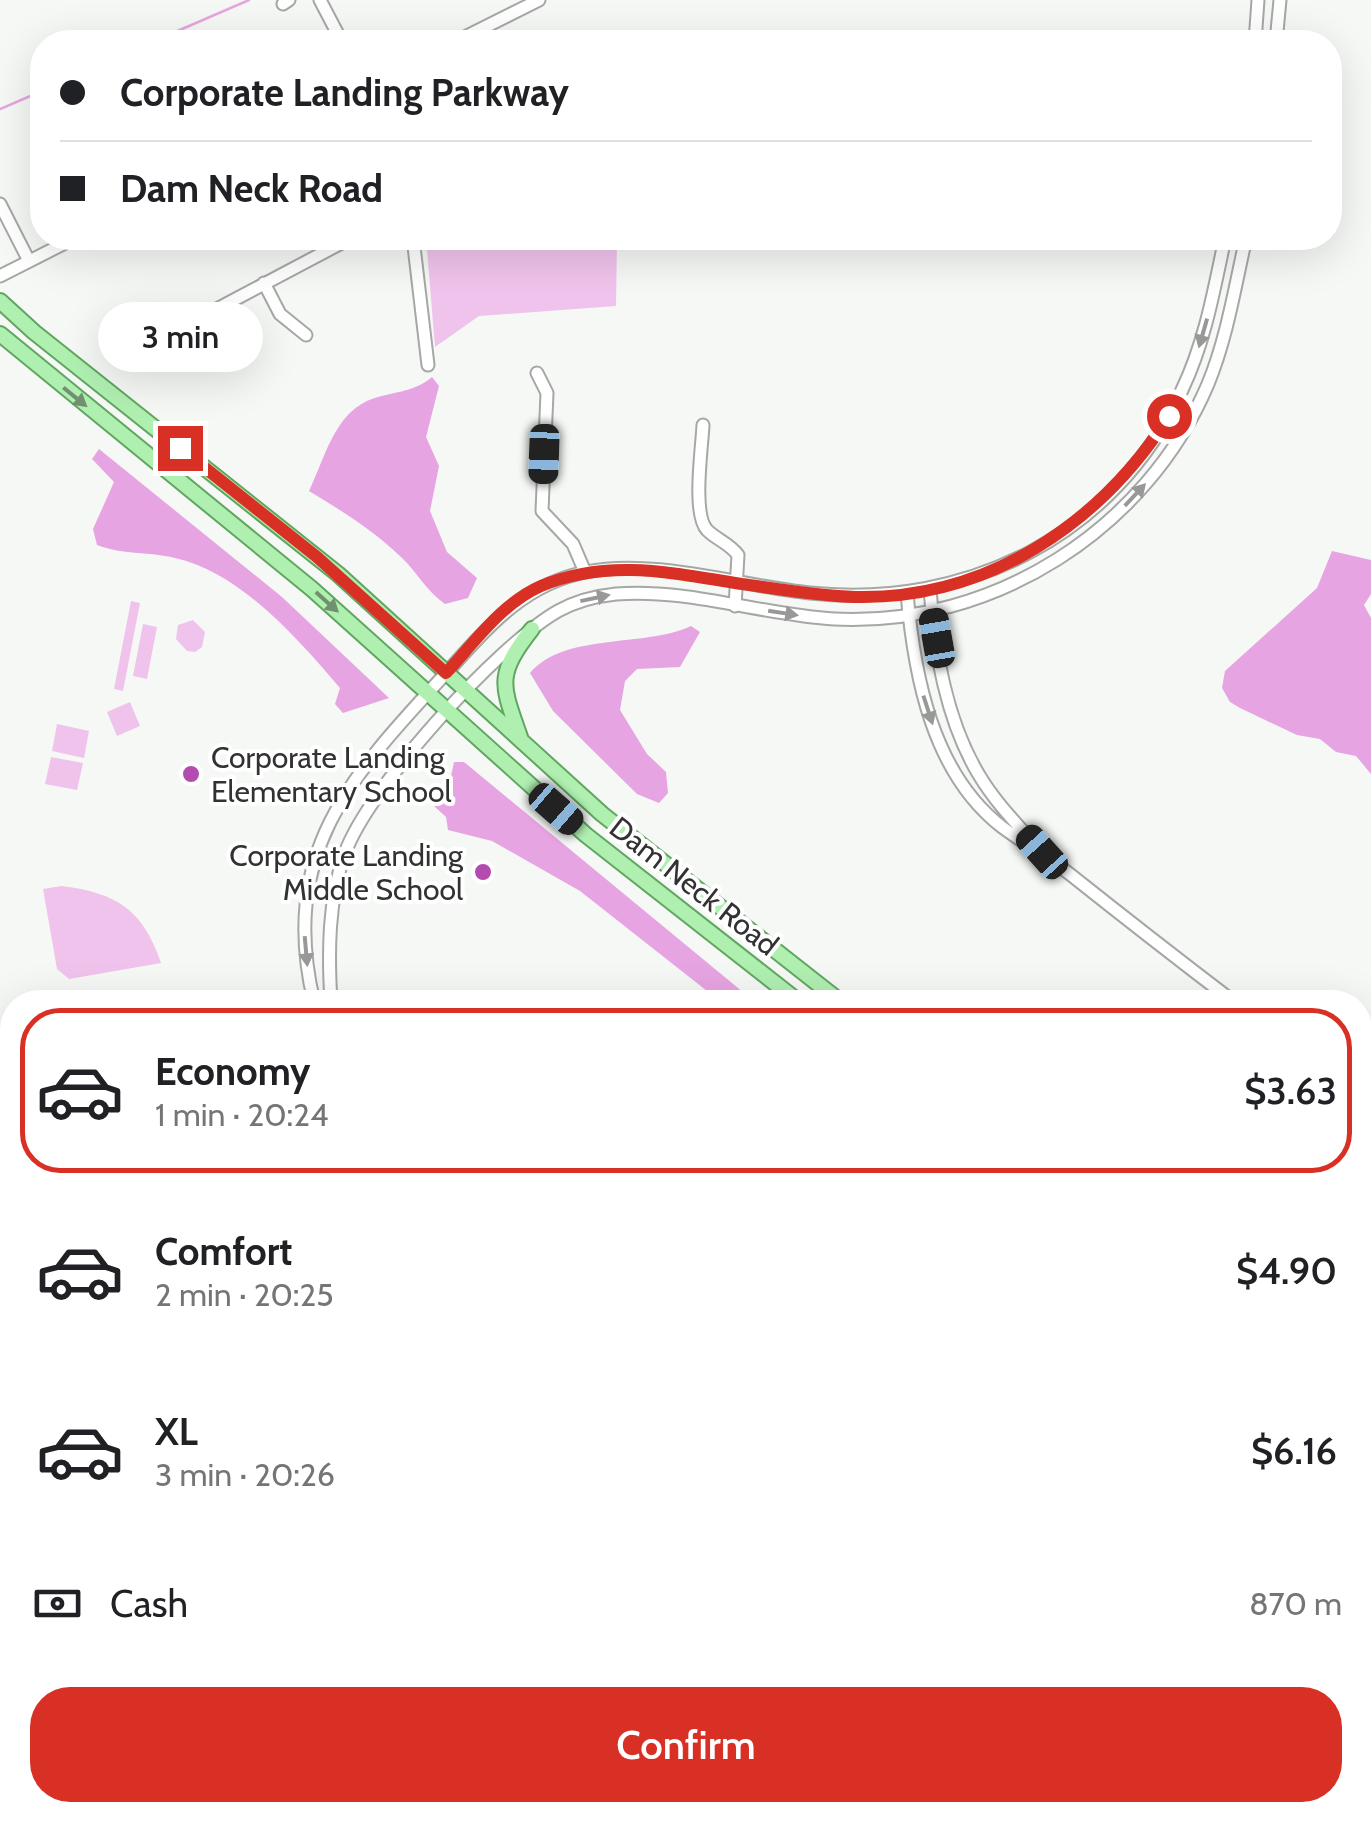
<!DOCTYPE html>
<html lang="en">
<head>
<meta charset="utf-8">
<style>
  body { margin:0; font-family:Cabin,sans-serif; background:#f6f6f6; color:#202124; height:100vh; display:flex; flex-direction:column; font-size:38px; white-space:nowrap }
  * { box-sizing:border-box; margin:0 }
  p { font-size:32px; color:#757577 }
  .icon { flex:none; width:55px; height:55px; fill:none; stroke:currentColor; stroke-width:2; stroke-linecap:round; stroke-linejoin:round }
  .map { position:relative; flex:1; overflow:hidden }
  .side { position:absolute; left:0px; top:990px; width:1372px; height:832px; display:flex; flex-direction:column; background:#fff; border-radius:40px 40px 0 0; box-shadow:0 10px 40px #0002 }
  .side>* { flex:none }
  .banner { position:absolute; left:30px; top:30px; width:1312px; height:220px; border-radius:40px; box-shadow:0 10px 40px #0002; display:grid; align-content:center; height:220px; padding:0 30px; background:#fff }
  .end { position:absolute; width:45px; height:45px; margin:-22px; border:12px solid #d93025; background:#fff; box-shadow:0 0 0 5px #fff }
  .from { border-radius:50% }
  .bubble { position:absolute; height:70px; border-radius:35px; background:#fff; box-shadow:0 10px 40px #0002; font-size:32px; font-weight:600; line-height:70px; text-align:center }
  .car { position:absolute; width:30px; height:60px; margin:-30px -15px; border-radius:12px; box-shadow:0 0 8px 2px #0007; background:linear-gradient(#222 24%,#8ab4d8 0 40%,#222 0 76%,#8ab4d8 0 86%,#222 0) }
  .banner b { display:flex; align-items:center; gap:35px; height:95px; font-size:38px }
  .banner b+b { border-top:2px solid #e0e0e0 }
  .banner i { width:25px; height:25px; background:#202124 }
  ul { padding:18px 0 0; list-style:none }
  li { display:flex; align-items:center; gap:30px; height:165px; margin:0 20px 15px; padding:0 10px; border:5px solid transparent; border-radius:40px }
  li div { flex:1 }
  li b { display:block; font-size:38px }
  li em { font-style:normal; font-weight:600 }
  li.on { border-color:#d93025 }
  li>.icon { width:90px; height:90px; stroke-width:1.5 }
  .pay { display:flex; align-items:center; gap:25px; height:110px; padding:0 30px; font-size:38px }
  .pay p { margin-inline-start:auto }
  .button { display:flex; gap:20px; margin-top:auto; padding:20px 30px }
  .button a { flex:1; height:115px; border-radius:40px; background:#d93025; color:#fff; font-size:40px; font-weight:600; line-height:115px; text-align:center }
  .map>svg:first-child { display:block }
</style>
</head>
<body>
<div class="map">
<svg width="1371" height="1821" viewBox="0 0 1371 1821">
  <rect width="100%" height="100%" fill="#f5f8f5"/>
  <!-- green -->
  <path fill="#f0c3ec" d="M 426,238 L 617,238 L 616,306 L 479,316 L 435,347 Z
    M 131,601 L 140,603 L 123,691 L 114,689 Z
    M 193,620 L 205,632 L 202,647 L 195,652 L 187,651 L 176,639 L 178,625 Z
    M 143,624 L 157,627 L 147,679 L 133,676 Z
    M 130,702 L 140,726 L 117,736 L 107,712 Z
    M 57,724 L 89,731 L 84,758 L 52,751 Z
    M 51,757 L 83,763 L 77,790 L 45,784 Z
    M 62,886 C 116,893 143,909 161,963 L 69,979 L 57,969 L 43,889 Z
    M 1360,1472 L 1371,1481 L 1371,1821 L 483,1821 L 468,1810 L 1360,1810 Z
    M 12,1517 L 12,1810 L 418,1810 L 410,1821 L 0,1821 L 0,1529 Z"/>
  <!-- water -->
  <path fill="#e7a4e2" d="M 432,377 L 439,386 L 426,437 L 439,466 L 430,511 L 447,552 L 477,578 L 468,598 L 445,604 C 426,591 417,572 401,557 C 373,530 342,511 309,491 C 324,460 334,416 367,401 C 390,391 412,394 432,377 Z
    M 99,449 L 282,597 L 389,698 L 343,713 L 335,704 L 340,688 C 298,639 240,572 175,558 C 147,551 128,556 97,545 L 93,529 L 114,482 L 92,459 Z
    M 1332,551 L 1371,560 L 1371,594 L 1364,605 L 1371,618 L 1371,774 L 1356,756 L 1336,752 L 1320,739 L 1297,735 L 1240,708 L 1230,702 L 1222,688 L 1225,671 L 1317,588 Z
    M 691,626 L 700,632 L 680,667 L 637,669 L 625,681 L 620,710 L 647,754 L 666,772 L 668,793 L 659,803 L 637,794 L 553,711 L 530,673 C 565,632 644,648 691,626 Z
    M 454,762 L 464,762 L 755,1002 L 721,1002 L 580,891 L 492,841 L 448,830 L 446,817 L 434,806 L 450,781 Z"/>
  <g fill="none" stroke-linecap="round" stroke-linejoin="round">
    <!-- stream -->
    <path stroke="#e7a4e2" stroke-width="2.5" d="M 152,42 L 249,0
      M 0,109 L 42,91
      M 0,1774 L 12,1791
      M 24,1810 L 30,1821
      M 0,1818 L 28,1817
      M 411,1821 L 420,1810
      M 491,1821 L 498,1810"/>
    <defs>
      <path id="minor" d="M 320,0 L 342,42
        M 283,4 L 289,0
        M 455,42 L 539,0
        M 1255,42 L 1258,0
        M 1276,42 L 1280,0
        M 0,204 L 29,261
        M 413,238 L 428,365
        M 0,276 L 75,238
        M 264,283 L 280,314 L 306,335
        M 167,343 L 181,328 L 351,238
        M 537,373 L 547,393 L 542,511 L 573,544 L 585,572
        M 703,425 C 702,448 692,514 707,530 C 717,540 729,543 738,555 L 735,606
        M 930,589 C 935,652 946,720 979,775 C 994,800 1013,820 1032,841
        M 907,593 C 914,675 932,773 1002,827 C 1025,844 1049,858 1071,875 C 1125,918 1179,960 1234,1002
        M 314,1002 C 278,851 353,774 448,671 C 488,627 524,584 586,572 C 654,558 740,586 810,593 C 967,609 1115,536 1182,390 C 1205,342 1214,290 1225,238
        M 331,1002 C 328,953 328,900 345,853 C 369,787 497,646 558,611 C 576,601 596,596 616,594 C 688,588 762,615 834,619 C 993,627 1146,530 1208,384 C 1227,338 1235,286 1246,238
        M 1360,1093 L 1371,1100
        M 0,1128 L 12,1144
        M 0,1301 L 12,1291
        M 0,1456 L 12,1444"/>
      <path id="major" d="M 0,301 L 34,332 L 338,574 L 602,814 L 841,1002
        M 0,334 L 312,589 L 586,835 L 799,1002
        M 520,737 C 502,685 495,676 532,629
        M 1360,1410 L 1371,1419
        M 1360,1447 L 1371,1456"/>
    </defs>
    <!-- minor casing -->
    <use href="#minor" stroke="#a6a8a5" stroke-width="15"/>
    <!-- major casing -->
    <use href="#major" stroke="#60a661" stroke-width="18"/>
    <!-- minor -->
    <use href="#minor" stroke="#fff" stroke-width="11"/>
    <!-- major -->
    <use href="#major" stroke="#afefb0" stroke-width="14"/>
  </g>
  <!-- one-way arrows -->
  <defs><path id="oneway-solid" d="M-6-.8H1V-3.2L6.5 0L1 3.2V.8H-6Z" transform="scale(2.5)"/></defs>
  <g fill="#989898">
    <use href="#oneway-solid" transform="translate(1203 333) rotate(106)"/>
    <use href="#oneway-solid" transform="translate(1135 495) rotate(-47)"/>
    <use href="#oneway-solid" transform="translate(595 598) rotate(-12)"/>
    <use href="#oneway-solid" transform="translate(783 613) rotate(9)"/>
    <use href="#oneway-solid" transform="translate(928 710) rotate(72)"/>
    <use href="#oneway-solid" transform="translate(306 951) rotate(85)"/>
  </g>
  <g fill="#709070">
    <use href="#oneway-solid" transform="translate(75 397) rotate(39)"/>
    <use href="#oneway-solid" transform="translate(327 602) rotate(42)"/>
  </g>
  <g fill="none" stroke-linecap="round" stroke-linejoin="round">
    <!-- route -->
    <path stroke="#d93025" stroke-width="12" d="M 180,448 L 317,557 L 446,673 C 474,643 502,603 541,586 C 608,558 673,573 742,584 C 779,589 817,596 855,597 C 987,600 1100,524 1169,416"/>
  </g>
  <!-- markers -->
  <g fill="#b44cb0" stroke="#fff" stroke-width="4">
    <circle cx="191" cy="774" r="10"/>
    <circle cx="483" cy="872" r="10"/>
  </g>
  <g text-anchor="middle" dominant-baseline="central" stroke-width="8" stroke-linejoin="round" paint-order="stroke">
    <!-- poi labels -->
    <g font-size="30" fill="#313231" stroke="#fff" text-anchor="start">
      <text x="211" y="757">Corporate Landing<tspan x="211" dy="34">Elementary School</tspan></text>
      <text x="463" y="855" text-anchor="end">Corporate Landing<tspan x="463" dy="34">Middle School</tspan></text>
    </g>
    <!-- street labels -->
    <g font-size="30" fill="#313231" stroke="#fff">
      <text transform="translate(694 886) rotate(38)">Dam Neck Road</text>
    </g>
  </g>
</svg>
<i class="end from" style="left:1169px;top:416px"></i>
<i class="end" style="left:180px;top:448px"></i>
<div class="bubble" style="left:98px;top:302px;width:165px">3 min</div>
<i class="car" style="left:544px;top:454px;rotate:182deg"></i>
<i class="car" style="left:937px;top:638px;rotate:350deg"></i>
<i class="car" style="left:556px;top:809px;rotate:131deg"></i>
<i class="car" style="left:1042px;top:852px;rotate:318deg"></i>
<div class="banner">
<b><i class="from"></i>Corporate Landing Parkway</b>
<b><i></i>Dam Neck Road</b>
</div>
<section class="side">
<ul>
<li class="on"><svg class="icon" aria-label="car" viewBox="0 0 24 24"><path d="M5 17H2v-5l4-1 3-4h7l3 4 3 1v5h-3M9 17h6M6 11h13"/><circle cx="7" cy="17" r="2"/><circle cx="17" cy="17" r="2"/></svg><div><b>Economy</b><p>1 min · 20:24</p></div><em>$3.63</em></li>
<li><svg class="icon" aria-label="car" viewBox="0 0 24 24"><path d="M5 17H2v-5l4-1 3-4h7l3 4 3 1v5h-3M9 17h6M6 11h13"/><circle cx="7" cy="17" r="2"/><circle cx="17" cy="17" r="2"/></svg><div><b>Comfort</b><p>2 min · 20:25</p></div><em>$4.90</em></li>
<li><svg class="icon" aria-label="car" viewBox="0 0 24 24"><path d="M5 17H2v-5l4-1 3-4h7l3 4 3 1v5h-3M9 17h6M6 11h13"/><circle cx="7" cy="17" r="2"/><circle cx="17" cy="17" r="2"/></svg><div><b>XL</b><p>3 min · 20:26</p></div><em>$6.16</em></li>
</ul>
<div class="pay"><svg class="icon" aria-label="cash" viewBox="0 0 24 24"><path d="M3 7h18v10H3z"/><circle cx="12" cy="12" r="2"/></svg>Cash<p>870 m</p></div>
<div class="button"><a>Confirm</a></div>
</section>
</div>
</body>
</html>
